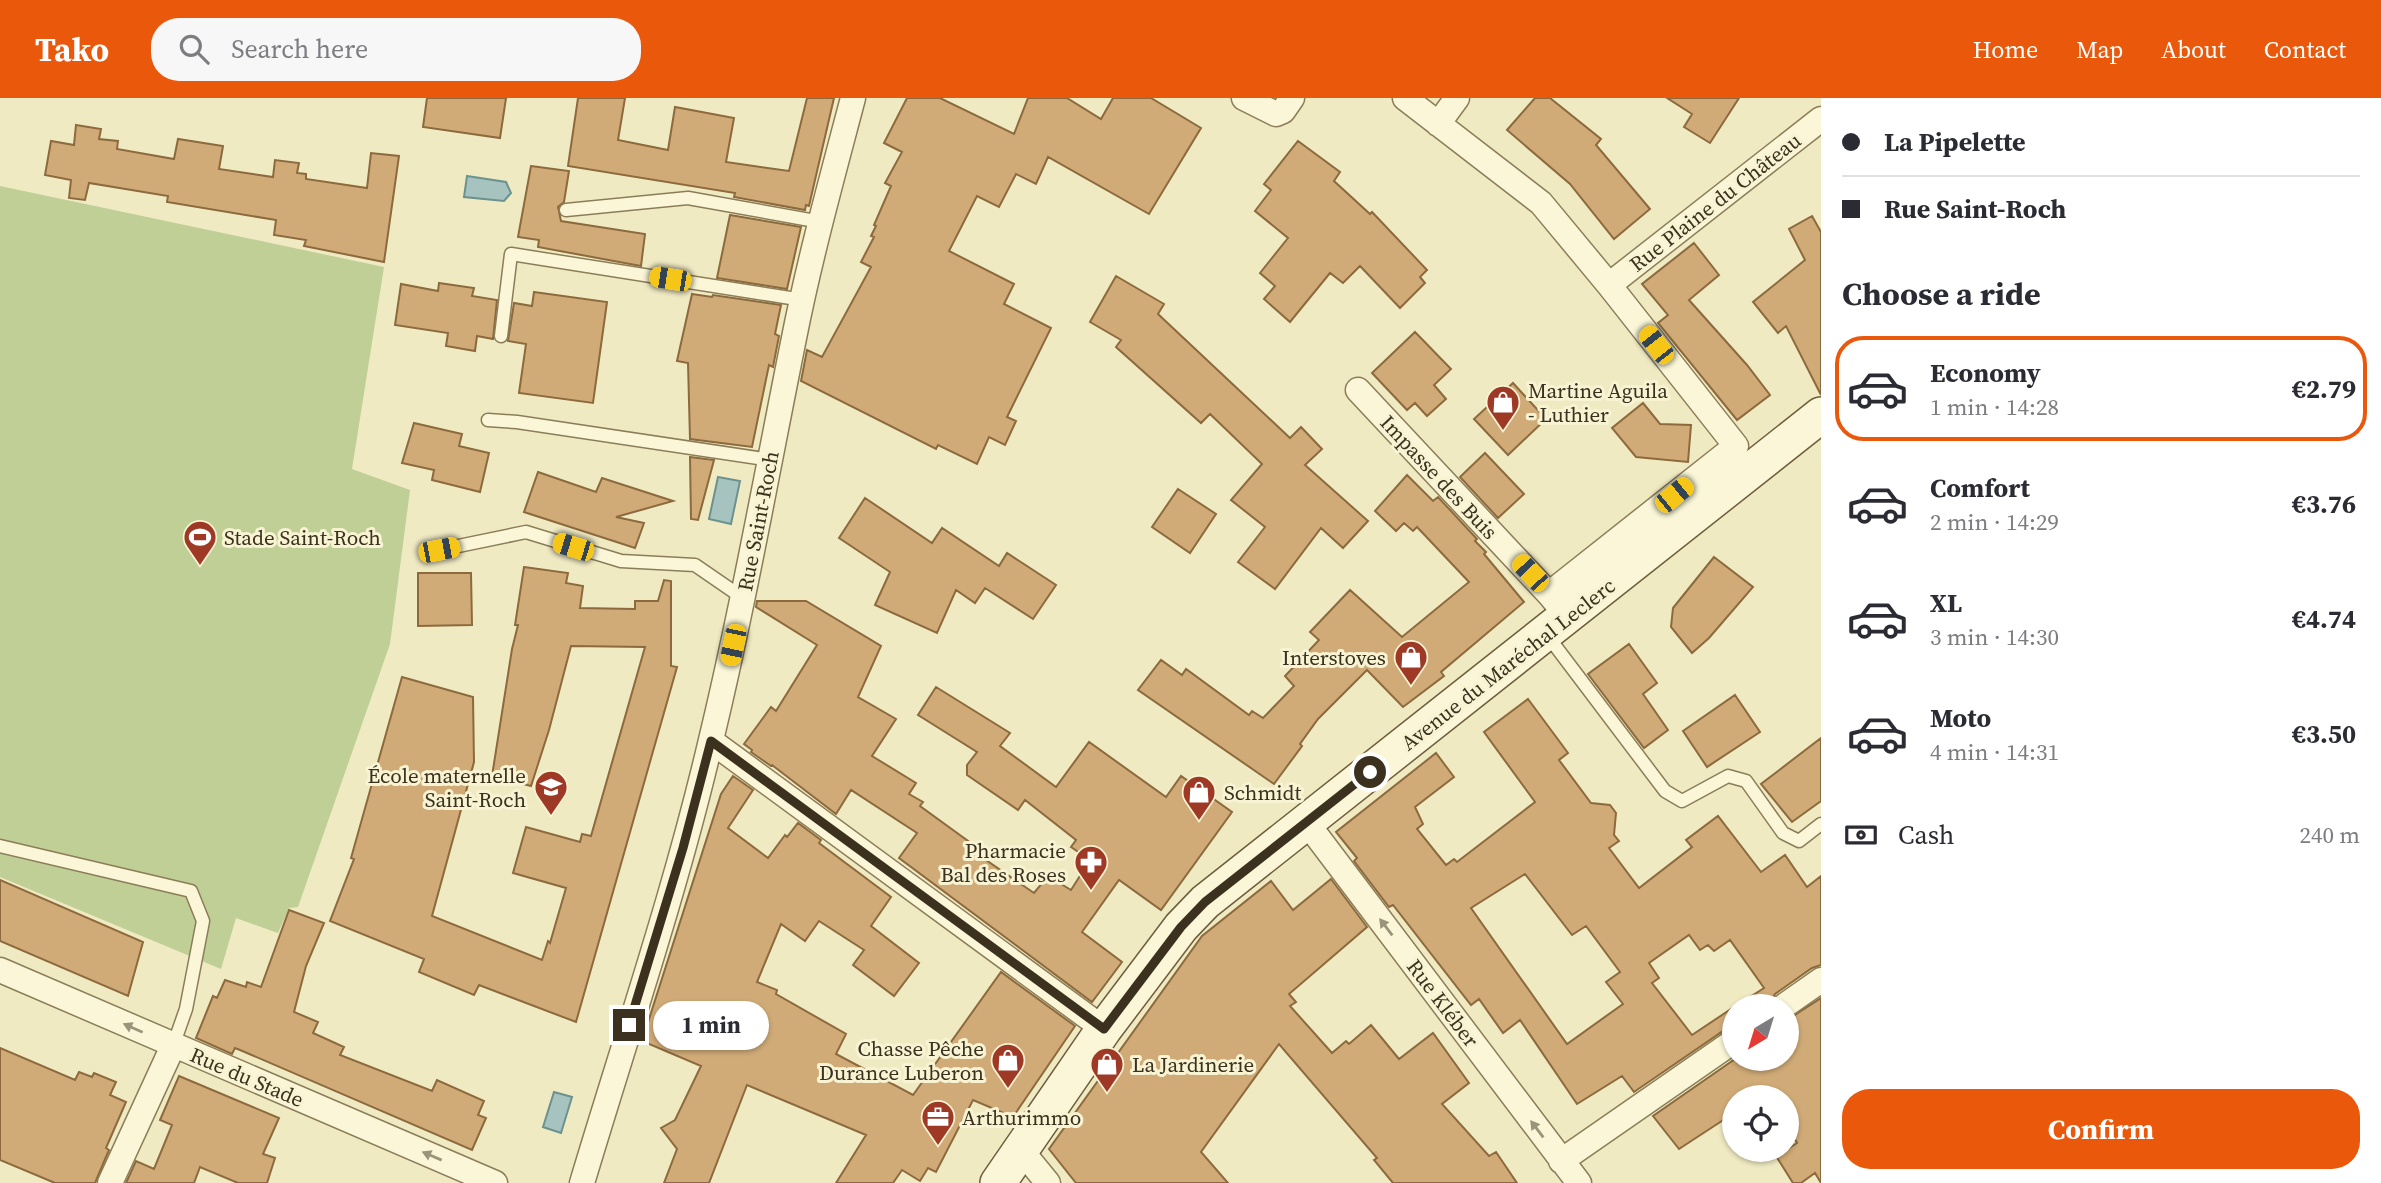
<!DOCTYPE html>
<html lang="en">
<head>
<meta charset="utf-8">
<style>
  body { margin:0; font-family:"Source Serif 4",serif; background:#f7f7f7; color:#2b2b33; height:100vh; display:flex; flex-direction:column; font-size:26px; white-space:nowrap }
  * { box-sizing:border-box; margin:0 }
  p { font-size:23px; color:#7c7c81 }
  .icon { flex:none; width:38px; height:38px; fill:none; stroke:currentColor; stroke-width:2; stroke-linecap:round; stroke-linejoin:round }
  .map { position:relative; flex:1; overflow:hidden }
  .side { display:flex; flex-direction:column; background:#fff; width:560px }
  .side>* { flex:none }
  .top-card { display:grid; align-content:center; height:154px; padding:0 21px; background:#fff }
  .needle { width:46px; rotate:218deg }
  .fabs { position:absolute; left:1722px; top:896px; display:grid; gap:14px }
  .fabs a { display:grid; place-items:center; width:77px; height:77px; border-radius:50%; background:#fff; box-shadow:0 2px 5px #0004; font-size:35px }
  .end { position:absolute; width:32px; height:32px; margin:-16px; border:9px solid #3b311e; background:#fff; box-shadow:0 0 0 4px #fff }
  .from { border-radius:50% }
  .bubble { position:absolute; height:49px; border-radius:24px; background:#fff; box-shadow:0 2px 5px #0004; font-size:23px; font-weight:700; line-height:49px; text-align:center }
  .car { position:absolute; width:21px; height:42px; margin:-21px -10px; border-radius:9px; box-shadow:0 0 5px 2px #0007; background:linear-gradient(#f5c518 24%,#345 0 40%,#f5c518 0 76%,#345 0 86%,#f5c518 0) }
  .top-card b { display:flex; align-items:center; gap:24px; height:66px; font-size:26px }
  .top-card b+b { border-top:2px solid #e1e1e2 }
  .top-card i { width:18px; height:18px; background:#2b2b33 }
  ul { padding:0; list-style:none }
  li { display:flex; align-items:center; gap:21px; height:105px; margin:0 14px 10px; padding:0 7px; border:4px solid transparent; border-radius:28px }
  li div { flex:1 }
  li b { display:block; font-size:26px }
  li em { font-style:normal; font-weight:700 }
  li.active { border-color:#ea580c }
  li>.icon { width:63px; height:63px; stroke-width:1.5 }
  h2 { padding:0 21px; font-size:32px; line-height:84px }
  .pay { display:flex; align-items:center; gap:18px; height:77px; padding:0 21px; font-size:26px }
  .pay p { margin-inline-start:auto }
  .primary-button { display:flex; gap:14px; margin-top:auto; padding:14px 21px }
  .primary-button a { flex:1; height:80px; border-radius:28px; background:#ea580c; color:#fff; font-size:28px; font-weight:700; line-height:80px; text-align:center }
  header { display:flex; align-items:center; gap:42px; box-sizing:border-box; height:98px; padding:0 35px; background:#ea580c; color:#fff }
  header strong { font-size:33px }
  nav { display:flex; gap:38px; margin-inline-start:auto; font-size:24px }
  .search { width:490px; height:63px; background:#f7f7f7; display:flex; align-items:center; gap:18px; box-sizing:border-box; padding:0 24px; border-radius:28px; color:#7c7c81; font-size:26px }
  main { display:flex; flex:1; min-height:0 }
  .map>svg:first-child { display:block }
</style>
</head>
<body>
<header>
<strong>Tako</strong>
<div class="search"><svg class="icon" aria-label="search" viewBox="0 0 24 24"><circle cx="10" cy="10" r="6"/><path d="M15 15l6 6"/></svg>Search here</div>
<nav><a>Home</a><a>Map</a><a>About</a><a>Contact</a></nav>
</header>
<main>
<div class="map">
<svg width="1821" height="1085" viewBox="0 0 1821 1085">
  <rect width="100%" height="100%" fill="#f0eac3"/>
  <!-- green -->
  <path fill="#bfcf96" d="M 0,88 L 384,169 L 352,371 L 410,392 L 390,546 L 298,809 L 289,810 L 278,835 L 236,820 L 221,871 L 0,779 Z"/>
  <!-- water -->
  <path fill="#a6c3bf" stroke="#6c928f" stroke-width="2" d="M 467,78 L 506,84 L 511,95 L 504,103 L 464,99 Z
    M 718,379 L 740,383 L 731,426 L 709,421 Z
    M 554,994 L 572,999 L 561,1035 L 543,1029 Z"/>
  <!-- building -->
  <path fill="#d0ab77" stroke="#8c6a3d" stroke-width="2" fill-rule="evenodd" d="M 427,0 L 506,0 L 500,40 L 423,29 Z
    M 578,0 L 625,0 L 618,42 L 668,52 L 675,9 L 734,20 L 726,64 L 789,73 L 807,0 L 834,0 L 809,108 L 806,107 L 805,112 L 734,99 L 735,95 L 568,68 Z
    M 907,0 L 940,0 L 1014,36 L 1028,0 L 1067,0 L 1101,21 L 1113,0 L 1151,0 L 1201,30 L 1149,116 L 1048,59 L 1036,86 L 1016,76 L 999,109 L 977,98 L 949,153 L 1014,186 L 1004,206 L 1051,230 L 1007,319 L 1016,323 L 1005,347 L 989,339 L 977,366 L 938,347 L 936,351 L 801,283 L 807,252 L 822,259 L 871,169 L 861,164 L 874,139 L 871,138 L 876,128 L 874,127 L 891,88 L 885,85 L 902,54 L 884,45 Z
    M 1535,0 L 1550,0 L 1601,41 L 1596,47 L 1650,111 L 1614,141 L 1570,86 L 1507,32 Z
    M 1667,0 L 1739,0 L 1710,45 L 1684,29 L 1692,16 Z
    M 76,27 L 101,31 L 99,41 L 118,43 L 117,51 L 174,61 L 178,41 L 223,48 L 219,71 L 273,79 L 275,62 L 299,65 L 297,75 L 306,76 L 306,81 L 367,90 L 371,55 L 399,58 L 384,164 L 304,148 L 306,142 L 274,137 L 276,122 L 167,104 L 168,98 L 89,85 L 85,102 L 69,100 L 71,82 L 45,77 L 51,43 L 74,47 Z
    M 1298,43 L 1340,74 L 1334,83 L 1370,116 L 1372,114 L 1427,172 L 1420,179 L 1425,185 L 1400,210 L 1360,168 L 1343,185 L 1330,175 L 1290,224 L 1264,201 L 1275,188 L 1260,175 L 1288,140 L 1255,113 L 1271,92 L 1264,86 Z
    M 531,68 L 569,73 L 564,104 L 558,109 L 561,123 L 645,136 L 641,168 L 538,149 L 539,142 L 518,139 Z
    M 730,117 L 801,129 L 787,191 L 717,180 Z
    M 1812,118 L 1821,134 L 1821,297 L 1786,228 L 1778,235 L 1753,204 L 1805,162 L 1789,131 Z
    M 1694,145 L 1719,177 L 1689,202 L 1747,267 L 1770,297 L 1737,322 L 1658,225 L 1668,217 L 1642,186 Z
    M 1116,178 L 1164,206 L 1158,216 L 1290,340 L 1301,329 L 1322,351 L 1305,367 L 1368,423 L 1343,450 L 1321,430 L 1275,491 L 1238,464 L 1265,429 L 1231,402 L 1262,366 L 1210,316 L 1201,325 L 1116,249 L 1121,242 L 1090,224 Z
    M 439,185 L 474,190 L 472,198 L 497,202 L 493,241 L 477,238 L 475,253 L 446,248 L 448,235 L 395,227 L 401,186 L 438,193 Z
    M 534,194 L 607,204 L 593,305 L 519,295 L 526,246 L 508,243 L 514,205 L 532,208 Z
    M 692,196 L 712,199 L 713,197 L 781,207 L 775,236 L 779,238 L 773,269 L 769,267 L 752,349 L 690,341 L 688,265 L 677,263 Z
    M 1415,234 L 1451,271 L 1434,287 L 1446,301 L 1427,318 L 1415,305 L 1407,312 L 1372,275 Z
    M 1513,285 L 1546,321 L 1508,357 L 1474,321 Z
    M 1643,305 L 1660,326 L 1691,327 L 1688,364 L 1636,359 L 1612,330 Z
    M 414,325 L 462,336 L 459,348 L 489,355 L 480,394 L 432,382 L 434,372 L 402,365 Z
    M 1485,355 L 1524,396 L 1498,420 L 1460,379 Z
    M 690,359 L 714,362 L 698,422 L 691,421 Z
    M 538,374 L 596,394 L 602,380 L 673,403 L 616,419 L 644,425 L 635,450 L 524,414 Z
    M 1407,377 L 1433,403 L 1438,399 L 1477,441 L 1475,443 L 1486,454 L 1484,456 L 1524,504 L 1441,574 L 1444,578 L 1403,609 L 1367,572 L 1318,621 L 1300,646 L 1302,648 L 1274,686 L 1138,592 L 1161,562 L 1182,577 L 1186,571 L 1249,617 L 1252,613 L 1263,620 L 1294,588 L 1285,578 L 1319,542 L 1310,534 L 1350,492 L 1402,539 L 1469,484 L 1417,429 L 1413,433 L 1404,425 L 1396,433 L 1375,413 Z
    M 1178,391 L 1216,416 L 1190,455 L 1152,429 Z
    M 865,400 L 932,445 L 942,430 L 999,468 L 1007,455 L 1056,487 L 1033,521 L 985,490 L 975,505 L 956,492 L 937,535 L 875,507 L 890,474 L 839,440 Z
    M 1714,459 L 1753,489 L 1709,540 L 1692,555 L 1671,529 L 1673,510 Z
    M 524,469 L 568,475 L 566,485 L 583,488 L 580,510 L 635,511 L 635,503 L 658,503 L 664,482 L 671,483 L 671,568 L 677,569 L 576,924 L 479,887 L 474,897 L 419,874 L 424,861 L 330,823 L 354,761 L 351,760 L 402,579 L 473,599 L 474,664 L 432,818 L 542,862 L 548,843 L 550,845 L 566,790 L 513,775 L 526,729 L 580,744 L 582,736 L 591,738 L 645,549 L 571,548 L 549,632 L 531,688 L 492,678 L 512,551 L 518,527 L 515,527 Z
    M 418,475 L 471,475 L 472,527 L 418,528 Z
    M 757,503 L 806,503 L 881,548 L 858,599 L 896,621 L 872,658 L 916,685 L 909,696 L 923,704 L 920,708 L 986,756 L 986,762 L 1034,795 L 1048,778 L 1071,792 L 1090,762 L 1071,749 L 1076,742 L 1025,702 L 1018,712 L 967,677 L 967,667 L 977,654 L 918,617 L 936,589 L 1010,635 L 1000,648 L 1056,689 L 1089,644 L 1166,699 L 1181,678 L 1232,714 L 1161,812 L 1119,782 L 1082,834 L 1122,864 L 1092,904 L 899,760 L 917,735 L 851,692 L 836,716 L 772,667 L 771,668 L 751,654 L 752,652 L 744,646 L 771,609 L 776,613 L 817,547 L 756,509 Z
    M 1629,546 L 1657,585 L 1643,596 L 1668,632 L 1644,650 L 1588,576 Z
    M 1735,597 L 1760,634 L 1707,669 L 1683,633 Z
    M 1528,601 L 1568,655 L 1559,662 L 1591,705 L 1610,707 L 1616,715 L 1614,737 L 1619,743 L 1609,750 L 1639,790 L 1692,749 L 1686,742 L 1718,718 L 1761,774 L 1785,757 L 1807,789 L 1821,778 L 1821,867 L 1812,870 L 1775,896 L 1769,908 L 1736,908 L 1764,890 L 1730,842 L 1714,853 L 1708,847 L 1700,852 L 1689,837 L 1649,865 L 1659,880 L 1652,885 L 1692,937 L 1734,909 L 1734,928 L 1726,931 L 1634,994 L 1622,978 L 1577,1006 L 1520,922 L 1503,935 L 1479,901 L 1471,907 L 1393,807 L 1389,809 L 1354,763 L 1357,760 L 1336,734 L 1436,655 L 1454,679 L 1415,709 L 1423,726 L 1417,731 L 1446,767 L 1454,761 L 1457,764 L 1535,704 L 1484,634 ZM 1525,776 L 1572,837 L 1586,828 L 1620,874 L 1606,884 L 1623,906 L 1567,946 L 1471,810 Z
    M 1821,640 L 1821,703 L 1792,724 L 1761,686 Z
    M 733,678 L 753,692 L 728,730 L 768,760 L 785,737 L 787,739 L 798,725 L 821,742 L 819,745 L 891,799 L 871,828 L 919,865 L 894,898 L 853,867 L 864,852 L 819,823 L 805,843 L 781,826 L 757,884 L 777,892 L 776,896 L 846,936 L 836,956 L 913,997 L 1001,874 L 1075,928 L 1013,1019 L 973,1002 L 936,1074 L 928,1070 L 920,1083 L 902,1072 L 893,1085 L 836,1085 L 866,1037 L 747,987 L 709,1085 L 664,1085 L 677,1051 L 661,1030 L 675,1022 L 701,968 L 642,943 L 721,696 Z
    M 1331,781 L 1367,829 L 1289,896 L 1296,904 L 1290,908 L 1332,955 L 1346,943 L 1349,946 L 1371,927 L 1399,961 L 1433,935 L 1469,985 L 1442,1006 L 1489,1058 L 1496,1054 L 1517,1085 L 1393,1085 L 1374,1062 L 1377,1060 L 1279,946 L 1201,1054 L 1228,1085 L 1076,1085 L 1049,1051 L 1202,838 L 1271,783 L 1293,812 Z
    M 0,782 L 143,844 L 128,898 L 0,843 Z
    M 289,812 L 324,825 L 306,868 L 294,914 L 318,924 L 313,935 L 344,949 L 340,957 L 432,993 L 437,982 L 484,1003 L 478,1017 L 486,1020 L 472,1052 L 240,952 L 235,950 L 232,956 L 196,940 L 213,898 L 217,900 L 225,882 L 246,889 L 247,884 L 261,889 Z
    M 1821,900 L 1821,1085 L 1815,1075 L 1801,1085 L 1793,1085 L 1776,1058 L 1797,1045 L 1787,1027 L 1787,999 L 1734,999 L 1734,1015 L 1679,1051 L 1653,1018 L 1735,961 L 1787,961 L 1787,922 Z
    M 0,950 L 75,982 L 79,974 L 92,979 L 94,975 L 116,984 L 110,997 L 126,1004 L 106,1050 L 109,1052 L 95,1085 L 55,1085 L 0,1062 Z
    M 179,978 L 279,1020 L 263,1056 L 275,1060 L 267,1085 L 238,1085 L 200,1069 L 194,1085 L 126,1085 L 136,1063 L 154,1071 L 172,1027 L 160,1022 Z"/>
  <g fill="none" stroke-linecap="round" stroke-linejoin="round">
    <defs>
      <path id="lane" d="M 566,112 L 688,100 L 821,124
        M 501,238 L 511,156 L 803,202
        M 488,322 L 517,324 L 771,362
        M 439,452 L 526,434 L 621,463 L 695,467 L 743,500
        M 1547,537 L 1665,693 L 1682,703 L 1728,678 L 1746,683 L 1783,735 L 1799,743 L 1821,726
        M 0,748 L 191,793 L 203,823 L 186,911 L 173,948"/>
      <path id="street" d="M 1244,0 L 1276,16 L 1283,13 L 1292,0
        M 1405,0 L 1541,105 L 1609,187 L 1736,348 L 1549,496 L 1567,518
        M 1438,26 L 1457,0
        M 1609,187 L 1821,21
        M 1358,292 L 1549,496
        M 711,643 L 1104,931
        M 1307,725 L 1579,1085
        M 0,872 L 495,1085
        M 1784,908 L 1821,882
        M 1021,1052 L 1048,1085
        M 1561,1063 L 1734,943
        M 110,1085 L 173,948
        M 582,1085 C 626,938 676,792 711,642 C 743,509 767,374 794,240 C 810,159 832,80 853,0"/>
      <path id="secondary" d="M 998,1085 L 1104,931 L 1181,829 L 1205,804 L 1821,317"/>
    </defs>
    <!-- lane casing -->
    <use href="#lane" stroke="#8c7d59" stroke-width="15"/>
    <!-- street casing -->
    <use href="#street" stroke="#8c7d59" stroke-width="27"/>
    <!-- secondary casing -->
    <use href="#secondary" stroke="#6e5d3c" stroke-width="38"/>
    <!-- lane -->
    <use href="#lane" stroke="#faf6d7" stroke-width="12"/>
    <!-- street -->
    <use href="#street" stroke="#faf6d7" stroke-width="24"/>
    <!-- secondary -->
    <use href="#secondary" stroke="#faf6d7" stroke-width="35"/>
  </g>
  <!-- one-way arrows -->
  <defs><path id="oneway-solid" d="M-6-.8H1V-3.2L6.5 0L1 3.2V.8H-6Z" transform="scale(1.75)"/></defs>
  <g fill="#9a947a">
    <use href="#oneway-solid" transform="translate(1386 829) rotate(-127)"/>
    <use href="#oneway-solid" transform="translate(133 930) rotate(-156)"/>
    <use href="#oneway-solid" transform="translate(1537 1031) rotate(-127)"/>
    <use href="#oneway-solid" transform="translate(432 1058) rotate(-157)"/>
  </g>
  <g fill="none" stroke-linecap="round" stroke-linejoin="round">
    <!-- route -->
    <path stroke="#3b311e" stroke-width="9" d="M 629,927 L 683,750 L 711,643 L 1104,931 L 1181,829 L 1205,804 L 1370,674"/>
  </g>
  <!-- icons -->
  <defs>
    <symbol id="shop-pin" viewBox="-11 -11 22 30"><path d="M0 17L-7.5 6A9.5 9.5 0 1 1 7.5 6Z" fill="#9e3926" stroke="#f7f3d3"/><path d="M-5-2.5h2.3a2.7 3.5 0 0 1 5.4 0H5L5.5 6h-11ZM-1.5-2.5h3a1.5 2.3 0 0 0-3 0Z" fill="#fff"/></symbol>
    <symbol id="stadium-pin" viewBox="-11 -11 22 30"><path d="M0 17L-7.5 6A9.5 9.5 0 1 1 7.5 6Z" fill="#9e3926" stroke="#f7f3d3"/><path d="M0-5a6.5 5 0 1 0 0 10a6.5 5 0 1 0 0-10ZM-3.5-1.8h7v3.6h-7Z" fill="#fff"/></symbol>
    <symbol id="school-pin" viewBox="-11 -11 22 30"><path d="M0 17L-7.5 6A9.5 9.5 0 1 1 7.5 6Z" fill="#9e3926" stroke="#f7f3d3"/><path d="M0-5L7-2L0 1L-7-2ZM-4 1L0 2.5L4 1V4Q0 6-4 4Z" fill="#fff"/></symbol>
    <symbol id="pharmacy-pin" viewBox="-11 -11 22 30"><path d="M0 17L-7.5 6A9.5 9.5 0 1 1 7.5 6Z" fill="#9e3926" stroke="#f7f3d3"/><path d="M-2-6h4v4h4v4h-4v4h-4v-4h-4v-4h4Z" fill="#fff"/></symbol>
    <symbol id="office-pin" viewBox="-11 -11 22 30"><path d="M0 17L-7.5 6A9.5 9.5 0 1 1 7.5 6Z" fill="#9e3926" stroke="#f7f3d3"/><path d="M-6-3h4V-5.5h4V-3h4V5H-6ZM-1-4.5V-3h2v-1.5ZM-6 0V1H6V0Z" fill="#fff"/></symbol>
  </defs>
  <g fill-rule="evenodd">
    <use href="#shop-pin" x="1484" y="285" width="38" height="52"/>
    <use href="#stadium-pin" x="181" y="420" width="38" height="52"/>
    <use href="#shop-pin" x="1392" y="540" width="38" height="52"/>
    <use href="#school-pin" x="532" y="670" width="38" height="52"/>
    <use href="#shop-pin" x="1180" y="675" width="38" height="52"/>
    <use href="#pharmacy-pin" x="1072" y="745" width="38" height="52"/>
    <use href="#shop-pin" x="989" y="943" width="38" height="52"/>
    <use href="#shop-pin" x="1088" y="947" width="38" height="52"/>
    <use href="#office-pin" x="919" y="1000" width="38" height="52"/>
  </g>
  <g text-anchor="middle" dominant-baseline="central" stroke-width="6" stroke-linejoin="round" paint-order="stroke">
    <!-- street labels -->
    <g font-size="21" fill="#3b311e" stroke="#f7f3d3">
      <text transform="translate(1715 104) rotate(-38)">Rue Plaine du Château</text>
      <text transform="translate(1439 379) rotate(47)">Impasse des Buis</text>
      <text transform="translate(758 423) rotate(-79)">Rue Saint-Roch</text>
      <text transform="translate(1508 566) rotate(-38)">Avenue du Maréchal Leclerc</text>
      <text transform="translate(1443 905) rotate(53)">Rue Kléber</text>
      <text transform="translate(247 979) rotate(23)">Rue du Stade</text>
    </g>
    <!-- poi labels -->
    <g font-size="21" fill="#3b311e" stroke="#f7f3d3" text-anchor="start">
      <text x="1528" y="292">Martine Aguila<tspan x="1528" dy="24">- Luthier</tspan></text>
      <text x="224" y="439">Stade Saint-Roch</text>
      <text x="1386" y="559" text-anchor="end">Interstoves</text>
      <text x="526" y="677" text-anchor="end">École maternelle<tspan x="526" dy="24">Saint-Roch</tspan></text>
      <text x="1224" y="694">Schmidt</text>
      <text x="1066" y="752" text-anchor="end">Pharmacie<tspan x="1066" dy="24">Bal des Roses</tspan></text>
      <text x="984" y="950" text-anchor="end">Chasse Pêche<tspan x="984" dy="24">Durance Luberon</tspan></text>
      <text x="1132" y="966">La Jardinerie</text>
      <text x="962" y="1019">Arthurimmo</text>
    </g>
  </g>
</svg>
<div class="fabs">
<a><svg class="needle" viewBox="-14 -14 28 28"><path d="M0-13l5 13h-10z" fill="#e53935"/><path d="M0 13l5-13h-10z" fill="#7c7c81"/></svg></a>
<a><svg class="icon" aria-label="locate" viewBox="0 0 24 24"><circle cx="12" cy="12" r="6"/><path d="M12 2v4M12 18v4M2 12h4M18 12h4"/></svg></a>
</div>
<i class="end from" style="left:1370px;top:674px"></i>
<i class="end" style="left:629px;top:927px"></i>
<div class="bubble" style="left:653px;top:903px;width:116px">1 min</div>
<i class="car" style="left:670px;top:181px;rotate:279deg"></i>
<i class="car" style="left:1656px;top:247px;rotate:322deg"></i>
<i class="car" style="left:1674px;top:397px;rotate:51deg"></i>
<i class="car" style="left:573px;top:449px;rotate:287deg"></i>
<i class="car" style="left:439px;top:452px;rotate:79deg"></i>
<i class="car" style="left:1530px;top:475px;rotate:317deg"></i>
<i class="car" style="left:733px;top:547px;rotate:192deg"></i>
</div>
<section class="side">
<div class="top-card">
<b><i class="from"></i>La Pipelette</b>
<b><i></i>Rue Saint-Roch</b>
</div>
<h2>Choose a ride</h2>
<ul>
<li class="active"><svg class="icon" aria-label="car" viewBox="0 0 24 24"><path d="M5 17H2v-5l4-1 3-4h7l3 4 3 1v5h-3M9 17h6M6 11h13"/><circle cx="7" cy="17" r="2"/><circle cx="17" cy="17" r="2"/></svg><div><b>Economy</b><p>1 min · 14:28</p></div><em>€2.79</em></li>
<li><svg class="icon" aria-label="car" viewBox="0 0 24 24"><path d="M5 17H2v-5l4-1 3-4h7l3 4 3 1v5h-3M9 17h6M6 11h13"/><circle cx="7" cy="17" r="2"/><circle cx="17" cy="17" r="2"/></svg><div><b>Comfort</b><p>2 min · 14:29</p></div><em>€3.76</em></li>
<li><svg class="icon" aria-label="car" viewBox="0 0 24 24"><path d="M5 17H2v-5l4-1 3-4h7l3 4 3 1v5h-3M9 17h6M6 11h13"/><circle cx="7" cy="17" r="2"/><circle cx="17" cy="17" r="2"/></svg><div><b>XL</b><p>3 min · 14:30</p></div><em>€4.74</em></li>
<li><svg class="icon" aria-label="car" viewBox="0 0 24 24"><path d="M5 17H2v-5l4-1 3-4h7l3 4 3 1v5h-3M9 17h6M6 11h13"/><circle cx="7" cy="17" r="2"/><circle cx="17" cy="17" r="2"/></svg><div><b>Moto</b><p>4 min · 14:31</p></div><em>€3.50</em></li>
</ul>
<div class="pay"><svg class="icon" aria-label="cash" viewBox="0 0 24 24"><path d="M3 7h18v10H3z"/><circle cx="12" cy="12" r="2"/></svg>Cash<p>240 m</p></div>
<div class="primary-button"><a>Confirm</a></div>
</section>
</main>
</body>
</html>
